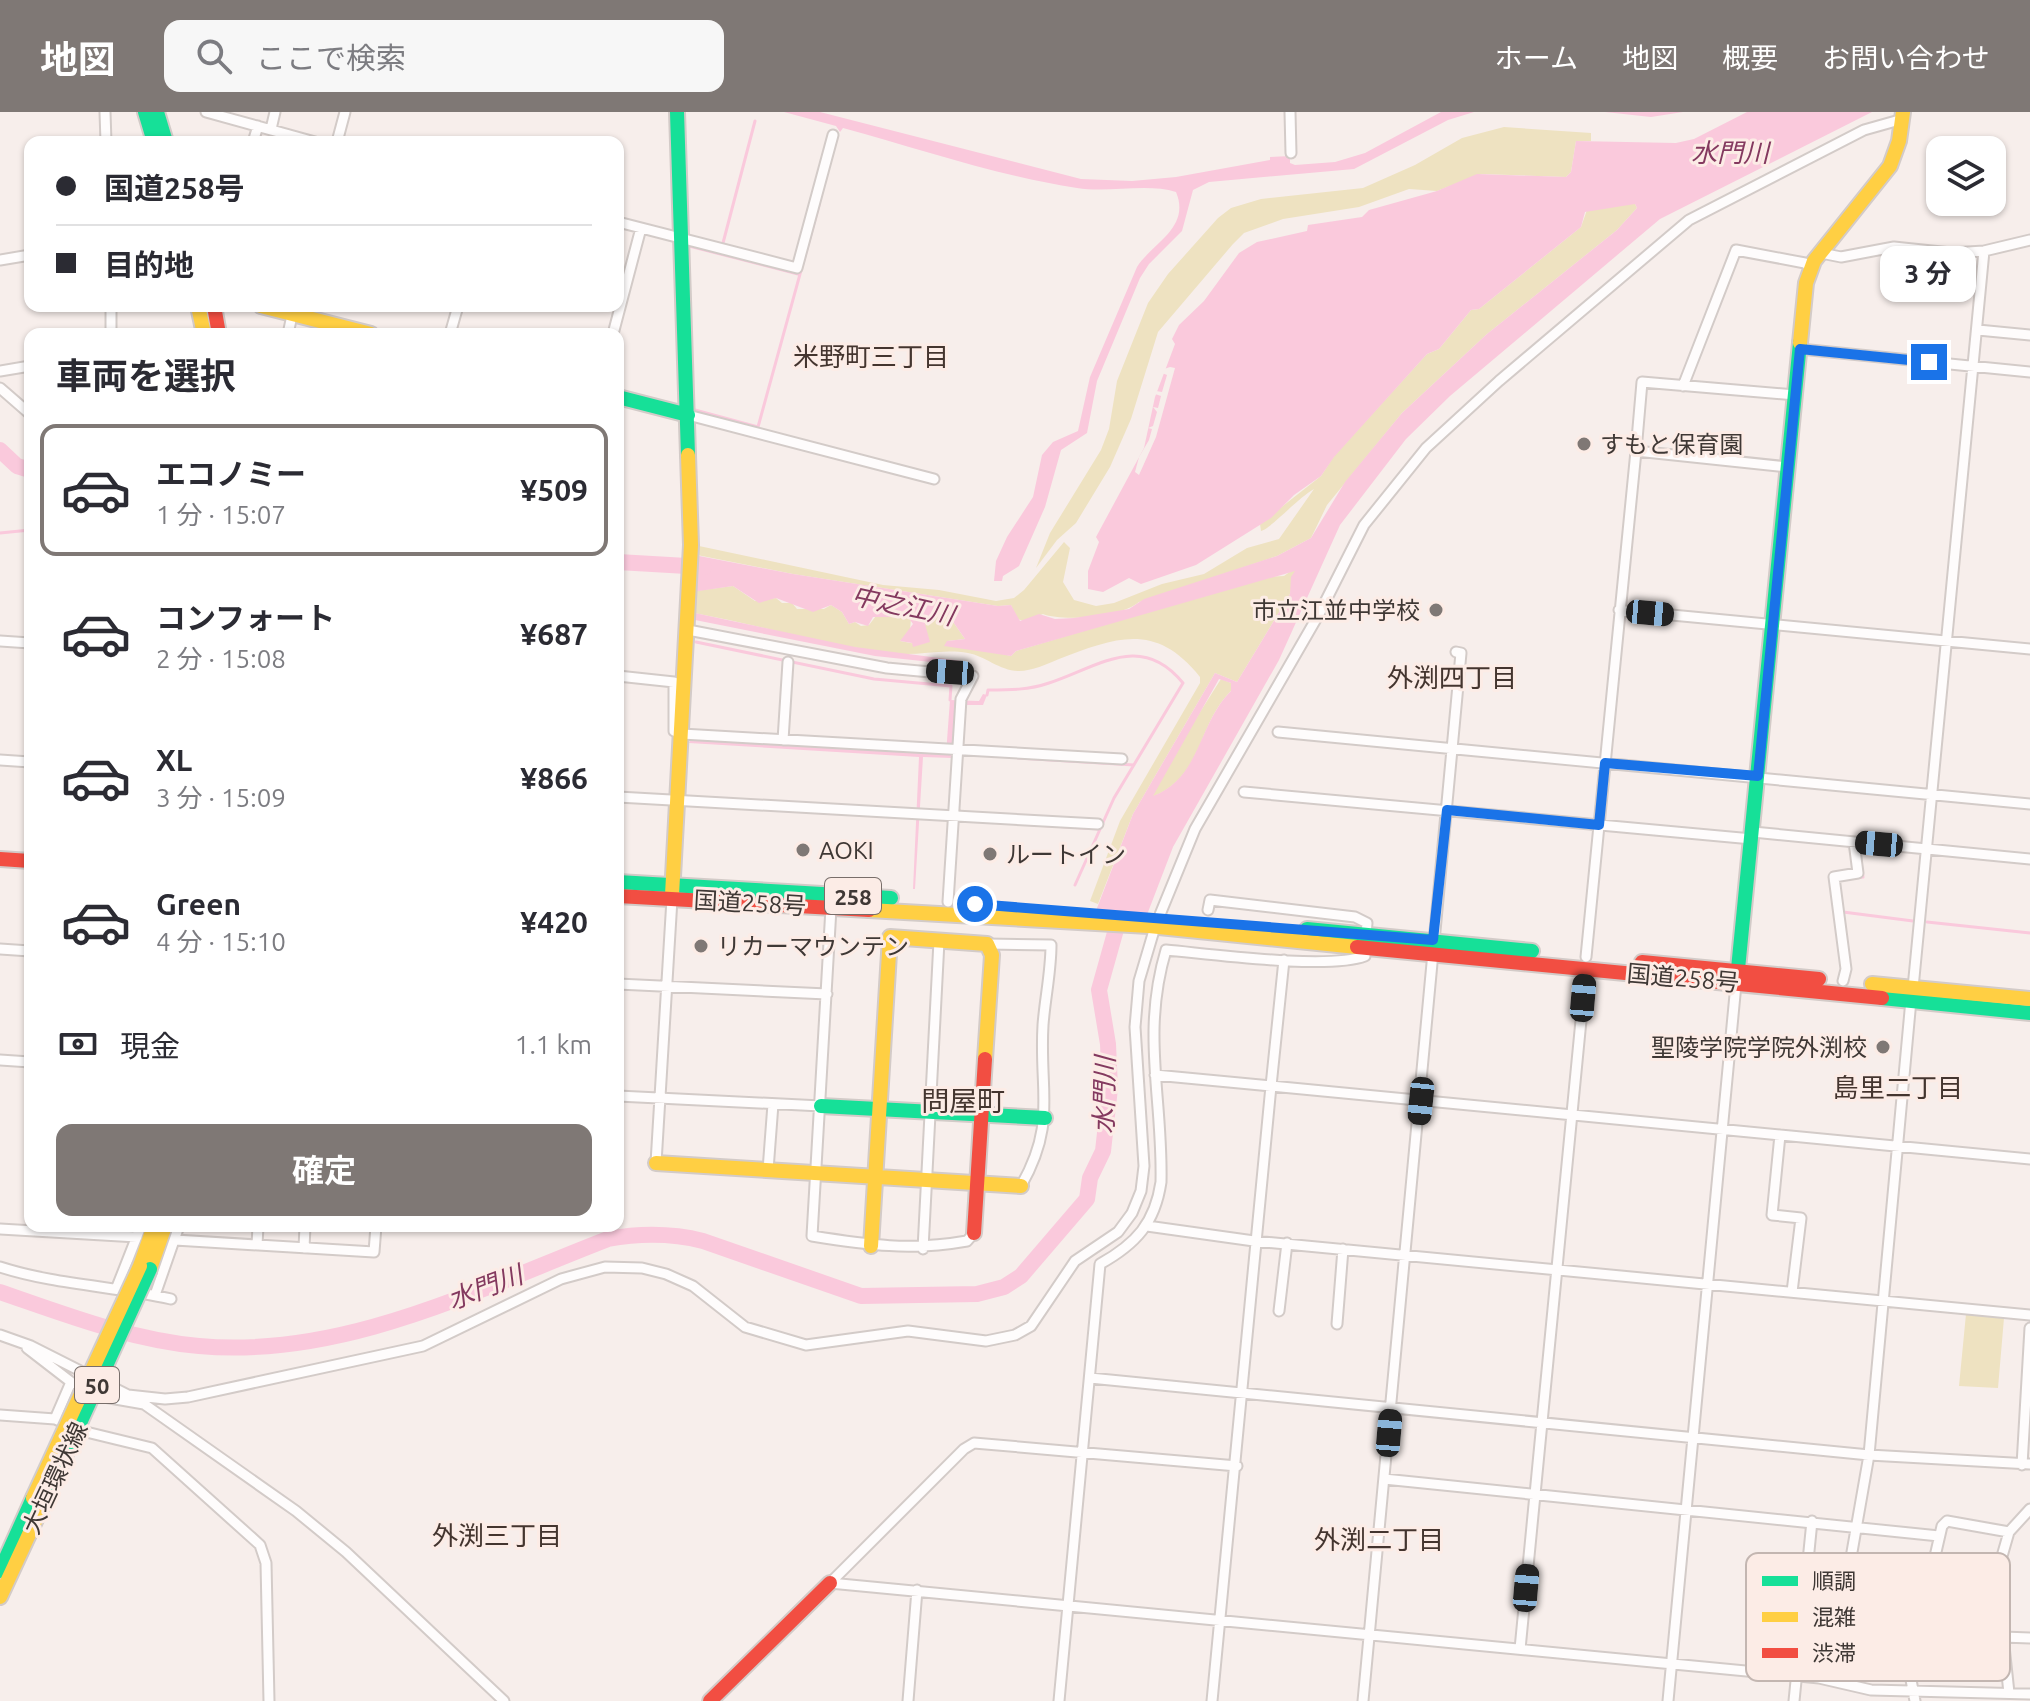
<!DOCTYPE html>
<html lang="ja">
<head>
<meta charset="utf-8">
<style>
  body { margin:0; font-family:Ubuntu,"Noto Sans JP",sans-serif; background:#f7f7f7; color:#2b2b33; height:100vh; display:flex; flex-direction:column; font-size:30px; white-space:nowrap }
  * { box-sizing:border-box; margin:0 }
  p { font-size:26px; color:#7c7c81 }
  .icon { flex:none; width:44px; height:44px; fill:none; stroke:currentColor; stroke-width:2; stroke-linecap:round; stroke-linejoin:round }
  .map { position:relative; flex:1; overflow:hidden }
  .sheet { position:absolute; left:24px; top:216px; width:600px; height:904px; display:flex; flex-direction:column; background:#fff; border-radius:16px; box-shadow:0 2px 6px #0004 }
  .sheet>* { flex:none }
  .banner { position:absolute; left:24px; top:24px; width:600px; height:176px; border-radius:16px; box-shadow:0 2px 6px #0004; display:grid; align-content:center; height:176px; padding:0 32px; background:#fff }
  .fabs { position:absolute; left:1926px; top:24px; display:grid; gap:16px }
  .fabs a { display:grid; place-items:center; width:80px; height:80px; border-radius:16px; background:#fff; box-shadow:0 2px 6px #0004; font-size:40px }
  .end { position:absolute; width:36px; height:36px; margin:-18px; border:10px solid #1a73e8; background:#fff; box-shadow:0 0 0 4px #fff }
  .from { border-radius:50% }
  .bubble { position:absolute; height:56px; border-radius:16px; background:#fff; box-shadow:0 2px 6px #0004; font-size:26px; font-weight:700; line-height:56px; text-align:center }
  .car { position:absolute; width:24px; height:48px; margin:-24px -12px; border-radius:10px; box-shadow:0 0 6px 2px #0007; background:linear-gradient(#222 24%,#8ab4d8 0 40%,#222 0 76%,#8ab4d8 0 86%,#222 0) }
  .banner b { display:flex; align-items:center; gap:28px; height:76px; font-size:30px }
  .banner b+b { border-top:2px solid #e1e1e2 }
  .banner i { width:20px; height:20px; background:#2b2b33 }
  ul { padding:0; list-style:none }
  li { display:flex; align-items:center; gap:24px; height:132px; margin:0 16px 12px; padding:0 16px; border:4px solid transparent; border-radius:16px }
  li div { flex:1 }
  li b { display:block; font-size:30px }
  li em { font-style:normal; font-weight:700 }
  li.on { border-color:#7f7875 }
  li>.icon { width:72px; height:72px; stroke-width:1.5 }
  h2 { padding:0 32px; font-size:36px; line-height:96px }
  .pay { display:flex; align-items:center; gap:20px; height:88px; padding:0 32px; font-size:30px }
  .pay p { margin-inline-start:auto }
  .button { display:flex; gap:16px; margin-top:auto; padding:16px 32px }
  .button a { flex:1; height:92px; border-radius:16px; background:#7f7875; color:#fff; font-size:32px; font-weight:700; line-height:92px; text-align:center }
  header { display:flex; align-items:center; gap:48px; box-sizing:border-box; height:112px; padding:0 40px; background:#7f7875; color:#fff }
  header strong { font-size:38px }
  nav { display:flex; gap:44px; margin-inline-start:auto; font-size:28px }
  .search { width:560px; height:72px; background:#f7f7f7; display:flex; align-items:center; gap:20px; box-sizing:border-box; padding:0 28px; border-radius:16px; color:#7c7c81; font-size:30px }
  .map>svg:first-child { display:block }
</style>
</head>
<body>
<header>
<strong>地図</strong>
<div class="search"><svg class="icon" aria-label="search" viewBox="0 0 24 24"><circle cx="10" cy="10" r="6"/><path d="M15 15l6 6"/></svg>ここで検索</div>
<nav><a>ホーム</a><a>地図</a><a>概要</a><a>お問い合わせ</a></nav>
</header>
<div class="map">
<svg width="2030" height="1589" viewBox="0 0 2030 1589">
  <rect width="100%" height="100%" fill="#f7eeeb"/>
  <!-- green -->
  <path fill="#eee2c1" d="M 1504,15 L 1591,21 L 1591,29 L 1576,29 L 1571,60 L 1566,65 L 1481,62 L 1437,79 L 1409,77 L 1359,95 L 1283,107 L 1244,121 L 1233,132 L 1158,220 L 1131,307 L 1110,355 L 1076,411 L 1057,428 L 1036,456 L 1050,421 L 1101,338 L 1109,317 L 1117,269 L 1148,191 L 1168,162 L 1218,106 L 1231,96 L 1261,87 L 1363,76 L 1415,53 L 1462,26 Z
    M 1621,92 L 1635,92 L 1637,96 L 1617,118 L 1487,222 L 1402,301 L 1327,393 L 1311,426 L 1277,444 L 1139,490 C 1122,505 1064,510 1043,502 L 1024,509 L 1017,507 L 1011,493 L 998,494 L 793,462 L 697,443 L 699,434 L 883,473 L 939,478 L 996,489 L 1014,486 L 1024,478 L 1064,430 L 1070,436 L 1063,470 L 1074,488 L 1096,494 L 1114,491 L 1162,472 L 1204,462 L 1247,436 L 1279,427 L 1314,377 C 1298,386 1269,418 1261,419 L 1260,412 L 1321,364 L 1334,344 L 1427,242 L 1439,237 L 1471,198 L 1479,197 L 1581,115 L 1587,98 Z
    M 1291,459 L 1296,459 L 1290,482 L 1237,570 L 1215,561 L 1133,702 L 1098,792 L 1090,789 L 1120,709 L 1200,571 L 1200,565 C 1156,510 1117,525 1059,547 C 1047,552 1032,559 1019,559 C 1000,559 985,544 968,541 C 940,536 918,545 890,541 C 824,533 759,513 694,501 L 695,479 L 733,474 L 755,489 L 776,486 L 782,491 L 792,491 L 797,497 L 824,497 L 831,493 L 842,500 L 849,512 L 855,510 L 861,514 L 869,513 L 876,504 L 911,506 L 910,519 L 900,529 L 916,532 L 927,506 L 949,504 L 965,527 L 947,529 L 1011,544 L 1016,539 L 1264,465 L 1284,464 Z
    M 1221,567 L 1231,571 L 1231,579 C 1197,612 1204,664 1152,685 L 1169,649 Z
    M 1966,1202 L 2004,1206 L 1998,1276 L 1959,1274 Z"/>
  <!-- water -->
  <path fill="#fac9dc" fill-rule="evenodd" d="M 784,0 L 820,0 L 1081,67 L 1132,69 L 1176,65 L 1270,48 L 1270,45 L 1290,44 L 1290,51 L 1295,53 L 1335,50 L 1365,41 L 1441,0 L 1474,0 L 1448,8 L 1354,57 L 1209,70 L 1193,78 L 1182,119 L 1149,152 L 1140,166 L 1097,269 L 1087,321 L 1061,338 L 1045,395 L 1019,454 L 1003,464 L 1002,469 L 994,469 L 996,449 L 1007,425 L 1033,385 L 1042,343 L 1053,330 L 1078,319 L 1090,265 L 1137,155 C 1152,131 1191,116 1176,80 C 1148,71 1108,81 1077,76 C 998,64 920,37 843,16 L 840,20 L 836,14 Z
    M 1605,0 L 1683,0 L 1651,5 Z
    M 1747,0 L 1872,0 L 1660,107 L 1450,284 L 1406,327 L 1340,413 L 1279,548 L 1173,735 L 1145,808 L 1094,804 L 1133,702 L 1215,561 L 1237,570 L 1290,482 L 1291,465 L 1295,459 L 1016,539 L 1011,544 L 944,534 L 947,529 L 965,527 L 949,504 L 927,506 L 925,512 L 930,530 L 913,535 L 912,531 L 900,529 L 913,512 L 908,505 L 873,505 L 868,514 L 855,510 L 849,512 L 842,500 L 831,493 L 813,500 L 776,486 L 759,491 L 733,474 L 692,480 L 694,443 L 793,462 L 998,494 L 1011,493 L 1020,509 L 1039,502 L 1055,507 L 1074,506 L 1129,497 L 1144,487 L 1277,444 L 1311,426 L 1345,370 L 1402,301 L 1487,222 L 1617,118 L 1637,96 L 1635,92 L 1585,100 L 1581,115 L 1479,197 L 1471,198 L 1439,237 L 1427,242 L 1334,345 L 1321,364 L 1294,383 L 1271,406 L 1196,453 L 1141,472 L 1129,466 L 1103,480 L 1088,477 L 1088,459 L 1099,430 L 1096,425 L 1144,336 L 1155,285 L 1175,232 L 1172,227 L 1179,213 L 1204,189 L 1239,141 L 1257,130 L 1307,119 L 1308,113 L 1362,105 L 1369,98 L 1437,79 L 1477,62 L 1566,65 L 1571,60 L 1576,29 L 1676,31 L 1694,27 ZM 1219,567 L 1231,571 L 1231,579 C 1198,611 1201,666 1153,684 Z
    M 690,500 L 855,535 L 962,549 L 959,553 L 875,544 L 690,507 Z
    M 983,582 L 987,583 L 983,593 L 956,593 L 952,646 L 923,645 L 915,777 L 913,777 L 919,645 L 689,631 L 691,627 L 946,642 L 950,588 L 979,589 Z"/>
  <!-- pier -->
  <path fill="#f7eeeb" d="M 1170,255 L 1175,256 L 1156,325 L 1139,363 L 1135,360 L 1139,345 L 1149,328 L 1152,317 L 1148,316 L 1153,314 L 1157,300 L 1153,295 L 1158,296 L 1161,284 L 1155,282 L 1156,279 L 1162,280 L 1167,263 L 1162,261 L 1164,257 Z"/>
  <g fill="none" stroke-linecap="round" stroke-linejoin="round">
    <!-- stream -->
    <path stroke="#fac9dc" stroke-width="3" d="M 723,131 L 755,9
      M 689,134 L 798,162
      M 695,298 L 758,315 L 819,93
      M 0,421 L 30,418
      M 696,530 L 874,567 L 951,574 L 950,588
      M 987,583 L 988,578 C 1009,578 1029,578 1049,571 C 1098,555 1141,519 1183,571 L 1114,686 L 1075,773
      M 1018,646 L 1134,653
      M 1005,711 L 1099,717
      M 1847,767 L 1863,765 L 1862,757
      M 1843,800 L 1913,809
      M 1927,810 L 2030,821"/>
    <!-- river -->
    <path stroke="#fac9dc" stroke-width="16" d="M 0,338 L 17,354 L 30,358
      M 618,450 L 704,455
      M 0,1180 C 64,1202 131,1228 199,1234 C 343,1247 478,1177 608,1127 C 641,1121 671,1121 703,1129 L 861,1184 L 977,1182 L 1004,1175 L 1021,1164 L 1087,1087 L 1090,1066 L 1103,1039 L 1110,976 L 1108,932 L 1099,878 L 1120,803"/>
    <defs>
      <path id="street" d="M 105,0 L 106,30
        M 206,0 L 315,30
        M 1290,0 L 1291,41
        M 271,17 L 275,0
        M 253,30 L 258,14
        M 337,30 L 345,0
        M 618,110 L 797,156 L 833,23
        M 1821,141 L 1841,145 L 1894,135 L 1951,141 L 1984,139 L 2030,128
        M 0,148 L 30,143
        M 111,194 L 111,222
        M 1978,218 L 2030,223
        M 288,222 L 294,194
        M 450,222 L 458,194
        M 613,222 L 641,116
        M 1800,237 L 2030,260
        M 0,259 L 30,254
        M 1683,274 L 1736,138 L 1805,151 L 1810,156
        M 0,276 L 30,302
        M 688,303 L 934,367
        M 1788,355 L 1636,339 L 1642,270 L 1795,283
        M 1619,498 L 2030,537
        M 688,518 L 887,556 L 973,564 L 961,587 L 948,790
        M 0,529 L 30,531
        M 618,564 L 674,570 L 674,619 L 682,622 L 1122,647
        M 1278,620 L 2030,692
        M 783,628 L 788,550
        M 0,648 L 30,650
        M 1244,680 L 1752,727
        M 618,685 L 1098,712
        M 1753,720 L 2030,747
        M 831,796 L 812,1124 C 868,1133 911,1139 967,1129 L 974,1121
        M 1208,798 L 1210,788 L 1355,805 L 1367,811 L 1366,822
        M 1159,805 L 1195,717 L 1319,502 L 1364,413 L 1426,336 L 1499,269 L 1689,108 L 1864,18 L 1903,7
        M 987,832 L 1051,833 C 1051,860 1045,886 1043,913 C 1039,980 1057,1011 1021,1074
        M 0,837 L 30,839
        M 1586,845 L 1636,339
        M 1843,869 L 1846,857 L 1834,765 L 1858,761 L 1854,730
        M 618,872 L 827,882
        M 1913,876 L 1984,139
        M 0,948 L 30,950
        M 1155,963 L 1271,974 L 1284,848
        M 618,984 L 821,994
        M 1780,1023 L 1772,1103 L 1801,1106 L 1792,1180
        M 656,1051 L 672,787
        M 768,1058 L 773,992
        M 1147,1114 L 1254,1129 L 2030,1203
        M 0,1117 L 137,1125
        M 175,1128 L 374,1140 L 376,1114
        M 257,1133 L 258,1114
        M 304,1136 L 305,1114
        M 923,1137 L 939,829
        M 0,1155 C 56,1173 114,1174 171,1187
        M 117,1175 L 141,1114
        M 155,1183 L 179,1114
        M 1279,1199 L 1287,1131
        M 1337,1212 L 1343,1137
        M 0,1223 L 31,1234 L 128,1283 L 165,1287 L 188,1285 L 423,1234 L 561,1167 L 605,1155 L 642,1156 L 666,1162 L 693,1174 L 745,1215 L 806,1233 L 908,1219 L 986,1229 L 1015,1223 L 1031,1214 L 1075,1149 L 1118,1120 L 1132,1101 L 1141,1079 L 1144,1054 L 1135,915 L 1139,869 L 1155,815
        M 27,1236 L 71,1270 L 55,1307
        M 1090,1266 L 1869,1343 L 2030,1352
        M 71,1270 L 104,1285 L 144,1292 L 296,1399 L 346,1440 L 504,1589
        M 0,1303 L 55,1307 L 82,1319 L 152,1336 L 260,1433 L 266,1451 L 269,1589
        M 2022,1353 L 2030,1216
        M 1384,1367 L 1939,1424
        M 830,1471 L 1819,1566 L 1871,1578 L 2030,1582
        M 830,1471 L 964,1337 L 974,1331 L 1237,1354
        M 2003,1525 L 2030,1526
        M 1520,1537 L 1586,857
        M 1819,1566 L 1842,1497 L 1869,1343 L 1911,888
        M 2009,1581 L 2003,1525 L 1993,1490 L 1996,1465 L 2009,1420
        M 908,1589 L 917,1478
        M 1059,1589 L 1100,1152 C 1136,1132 1155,1111 1161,1070 C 1163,986 1141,922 1166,838 C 1211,842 1328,858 1365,844 L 1365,835
        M 1212,1589 L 1271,974 L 2030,1047
        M 1363,1589 L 1461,541 L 1456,540
        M 1668,1589 L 1736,872
        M 1794,1589 L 1812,1409
        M 1915,1589 L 1909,1557 L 1942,1414 L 1947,1409 L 2009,1420 L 2030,1397"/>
      <path id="fast" d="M 145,0 L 154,30
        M 157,0 L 166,30
        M 677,0 L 688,343
        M 618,285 L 688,303
        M 618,770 L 891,786
        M 1307,817 L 1532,839
        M 1737,867 L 1800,231
        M 1882,886 L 2030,901
        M 821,994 L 1045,1006
        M 0,1459 L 33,1386"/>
      <path id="slow" d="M 198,194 L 204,222
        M 261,194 L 371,222
        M 1800,231 L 1806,171 L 1814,149 L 1890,54 L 1899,29 L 1903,0
        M 672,783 L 691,433 L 688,343
        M 869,798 L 1149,814 L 1357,835
        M 1872,872 L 2030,887
        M 656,1051 L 1021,1074
        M 871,1134 L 890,825 L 987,832 L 992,843 L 985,947
        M 140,1154 L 154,1114
        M 150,1157 L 165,1114
        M 0,1485 L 44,1390"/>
      <path id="jam" d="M 214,194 L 219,222
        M 0,747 L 30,749
        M 618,784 L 869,798
        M 1357,835 L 1882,886
        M 1642,850 L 1819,867
        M 974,1121 L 985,947
        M 710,1589 L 830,1471"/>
    </defs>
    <!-- street casing -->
    <use href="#street" stroke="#d3cbc8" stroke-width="13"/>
    <!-- fast casing -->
    <use href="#fast" stroke="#d3cbc8" stroke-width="18"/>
    <!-- slow casing -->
    <use href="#slow" stroke="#d3cbc8" stroke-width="18"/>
    <!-- jam casing -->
    <use href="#jam" stroke="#d3cbc8" stroke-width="18"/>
    <!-- street -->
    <use href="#street" stroke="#fefcfc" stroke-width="9"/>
    <!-- fast -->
    <use href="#fast" stroke="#16e098" stroke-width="14"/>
    <!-- slow -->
    <use href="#slow" stroke="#ffcf43" stroke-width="14"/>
    <!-- jam -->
    <use href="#jam" stroke="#f24e42" stroke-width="14"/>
    <defs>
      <path id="fast-bridge" d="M 44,1390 L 150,1157"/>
      <path id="slow-bridge" d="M 33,1386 L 140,1154"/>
    </defs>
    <!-- fast-bridge casing -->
    <use href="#fast-bridge" stroke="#d2cdcc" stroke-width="18" stroke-linecap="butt"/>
    <!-- slow-bridge casing -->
    <use href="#slow-bridge" stroke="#d2cdcc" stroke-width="18" stroke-linecap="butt"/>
    <!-- fast-bridge -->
    <use href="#fast-bridge" stroke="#16e098" stroke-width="14"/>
    <!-- slow-bridge -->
    <use href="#slow-bridge" stroke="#ffcf43" stroke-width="14"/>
  </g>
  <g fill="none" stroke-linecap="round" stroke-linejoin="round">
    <!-- route -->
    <path stroke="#1a73e8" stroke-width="10" d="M 975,792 L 1433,828 L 1447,698 L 1599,713 L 1605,651 L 1758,664 L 1800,237 L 1929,250"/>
  </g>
  <!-- markers -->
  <g fill="#7f7875" stroke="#fcece6" stroke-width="3">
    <circle cx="1584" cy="332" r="8"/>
    <circle cx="1436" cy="498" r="8"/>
    <circle cx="803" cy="738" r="8"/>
    <circle cx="990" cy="742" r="8"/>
    <circle cx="701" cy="834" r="8"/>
    <circle cx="1883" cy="935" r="8"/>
  </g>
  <g text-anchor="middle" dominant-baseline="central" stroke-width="6" stroke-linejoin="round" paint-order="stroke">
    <!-- shield labels -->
    <g fill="#fcece6" stroke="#786e6a" stroke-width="2">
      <rect x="825" y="766" width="56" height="36" rx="6"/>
      <rect x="75" y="1255" width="44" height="36" rx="6"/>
    </g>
    <g font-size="22" font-weight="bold" fill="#3f3835">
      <text x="853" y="784">258</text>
      <text x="97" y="1273">50</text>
    </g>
    <!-- poi labels -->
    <g font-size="24" fill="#3f3835" stroke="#fcece6" text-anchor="start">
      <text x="1600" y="332">すもと保育園</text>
      <text x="1420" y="498" text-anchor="end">市立江並中学校</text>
      <text x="819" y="738">AOKI</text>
      <text x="1006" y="742">ルートイン</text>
      <text x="717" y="834">リカーマウンテン</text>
      <text x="1867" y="935" text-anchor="end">聖陵学院学院外渕校</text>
    </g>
    <!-- street labels -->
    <g font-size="24" fill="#3f3835" stroke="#fcece6">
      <text transform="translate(750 791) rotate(3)">国道258号</text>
      <text transform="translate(1683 866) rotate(5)">国道258号</text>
      <text transform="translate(55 1366) rotate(-65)">大垣環状線</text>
    </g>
    <!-- water labels -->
    <g font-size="26" font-style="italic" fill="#84395f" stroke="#fcece6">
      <text x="1730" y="40">水門川</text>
      <text transform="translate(903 493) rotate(12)">中之江川</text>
      <text transform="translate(1104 983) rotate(-89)">水門川</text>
      <text transform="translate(485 1175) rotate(-21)">水門川</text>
    </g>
    <!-- neighbourhood labels -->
    <g font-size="26" fill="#44352f" stroke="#fcece6">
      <text x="871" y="244">米野町三丁目</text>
      <text x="1452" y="565">外渕四丁目</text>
      <text x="1898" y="975">島里二丁目</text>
      <text x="497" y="1423">外渕三丁目</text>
      <text x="1379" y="1427">外渕二丁目</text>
    </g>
    <!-- quarter labels -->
    <g font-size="28" fill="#44352f" stroke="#fcece6">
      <text x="963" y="988">問屋町</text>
    </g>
  </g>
  <!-- legend -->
  <rect x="1746" y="1441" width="264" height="128" rx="12" fill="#fcece6" stroke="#c3b6b1" stroke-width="2"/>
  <rect x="1762" y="1464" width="36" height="10" fill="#16e098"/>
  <rect x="1762" y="1500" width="36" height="10" fill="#ffcf43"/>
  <rect x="1762" y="1536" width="36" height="10" fill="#f24e42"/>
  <g font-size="22" fill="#3f3835">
    <text x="1812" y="1477">順調</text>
    <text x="1812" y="1513">混雑</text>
    <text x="1812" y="1549">渋滞</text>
  </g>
</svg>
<div class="fabs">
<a><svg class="icon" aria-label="layers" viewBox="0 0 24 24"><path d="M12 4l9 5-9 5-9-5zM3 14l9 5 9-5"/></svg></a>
</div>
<i class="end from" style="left:975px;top:792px"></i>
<i class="end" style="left:1929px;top:250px"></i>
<div class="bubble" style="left:1880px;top:134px;width:96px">3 分</div>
<i class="car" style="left:1650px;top:501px;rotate:95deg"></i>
<i class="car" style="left:950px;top:560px;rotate:274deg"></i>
<i class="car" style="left:1879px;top:732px;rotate:275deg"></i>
<i class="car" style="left:1583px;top:886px;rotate:5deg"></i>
<i class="car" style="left:1421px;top:989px;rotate:186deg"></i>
<i class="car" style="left:1389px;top:1321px;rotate:5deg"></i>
<i class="car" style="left:1526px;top:1476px;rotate:5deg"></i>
<div class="banner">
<b><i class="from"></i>国道258号</b>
<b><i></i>目的地</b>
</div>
<section class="sheet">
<h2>車両を選択</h2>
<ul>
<li class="on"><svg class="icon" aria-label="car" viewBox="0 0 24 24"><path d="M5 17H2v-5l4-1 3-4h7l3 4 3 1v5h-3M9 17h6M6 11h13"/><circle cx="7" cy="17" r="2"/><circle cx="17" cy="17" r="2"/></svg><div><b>エコノミー</b><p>1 分 · 15:07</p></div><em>¥509</em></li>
<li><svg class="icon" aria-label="car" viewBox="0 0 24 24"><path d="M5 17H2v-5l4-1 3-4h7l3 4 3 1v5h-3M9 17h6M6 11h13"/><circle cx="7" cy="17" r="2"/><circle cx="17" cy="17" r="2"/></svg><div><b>コンフォート</b><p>2 分 · 15:08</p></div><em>¥687</em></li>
<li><svg class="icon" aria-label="car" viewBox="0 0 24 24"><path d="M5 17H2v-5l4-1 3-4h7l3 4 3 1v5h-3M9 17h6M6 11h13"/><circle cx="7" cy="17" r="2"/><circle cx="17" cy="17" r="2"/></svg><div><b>XL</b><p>3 分 · 15:09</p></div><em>¥866</em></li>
<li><svg class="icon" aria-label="car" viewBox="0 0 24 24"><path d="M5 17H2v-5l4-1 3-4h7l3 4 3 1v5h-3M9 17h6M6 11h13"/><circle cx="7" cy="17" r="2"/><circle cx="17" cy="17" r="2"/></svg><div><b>Green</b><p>4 分 · 15:10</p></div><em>¥420</em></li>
</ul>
<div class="pay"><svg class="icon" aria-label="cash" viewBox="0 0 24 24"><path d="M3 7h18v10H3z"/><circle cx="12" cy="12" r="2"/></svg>現金<p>1.1 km</p></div>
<div class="button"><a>確定</a></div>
</section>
</div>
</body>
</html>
